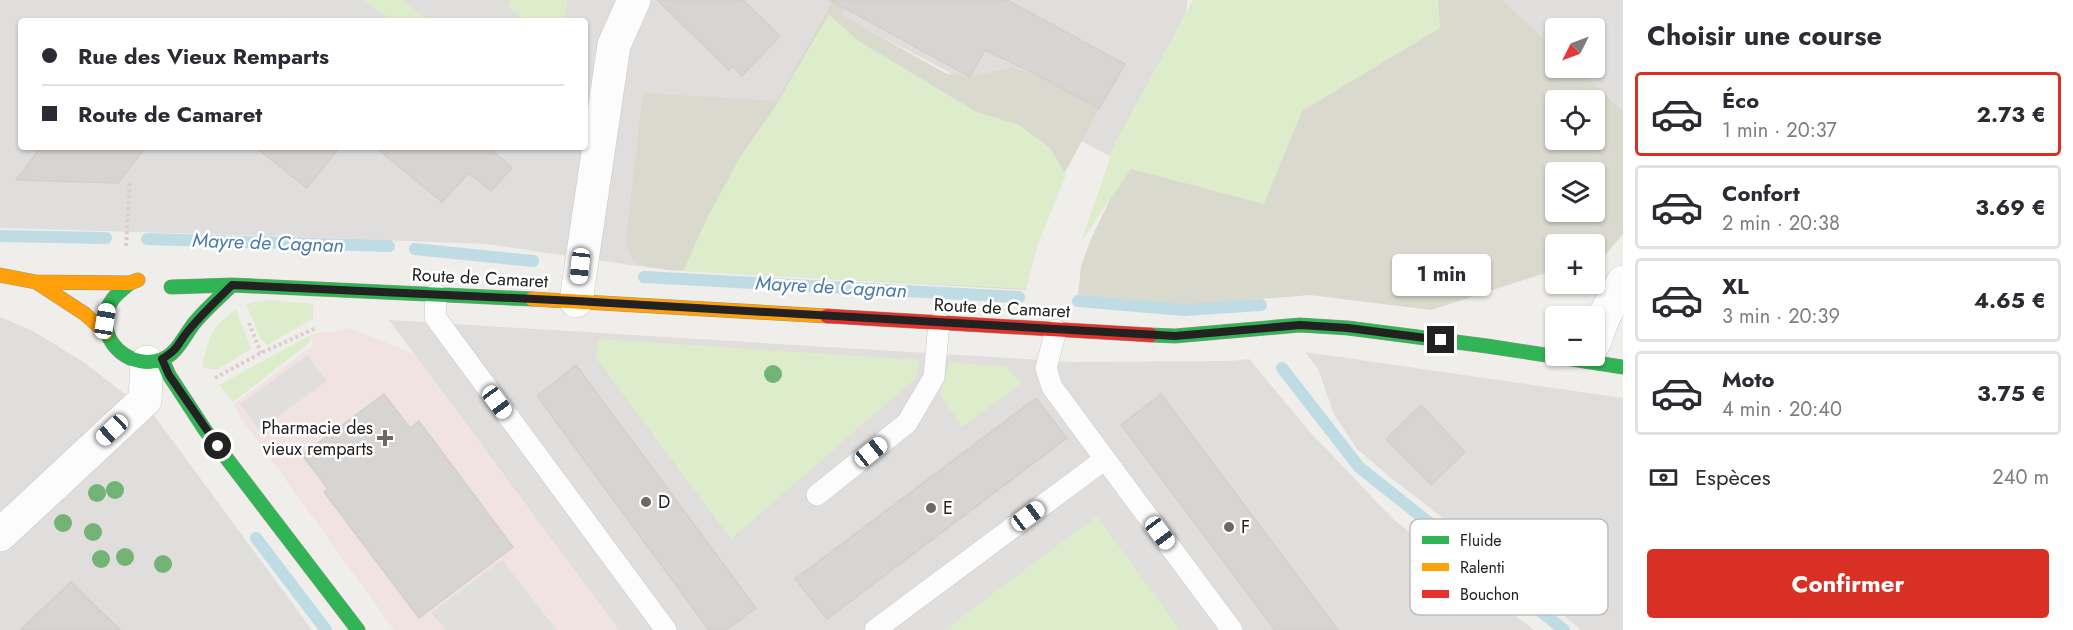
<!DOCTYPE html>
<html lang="fr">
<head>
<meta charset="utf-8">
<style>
  body { margin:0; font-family:Jost,sans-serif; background:#f7f7f7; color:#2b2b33; height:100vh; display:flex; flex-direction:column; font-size:22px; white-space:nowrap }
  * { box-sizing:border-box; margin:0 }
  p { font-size:20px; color:#7c7c81 }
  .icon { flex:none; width:33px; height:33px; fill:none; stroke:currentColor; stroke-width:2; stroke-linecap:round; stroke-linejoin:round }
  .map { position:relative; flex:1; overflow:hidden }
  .sheet { display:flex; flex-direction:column; background:#fff; width:450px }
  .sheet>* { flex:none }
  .banner { position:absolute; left:18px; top:18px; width:570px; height:132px; border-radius:6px; box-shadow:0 2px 4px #0004; display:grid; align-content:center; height:132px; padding:0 24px; background:#fff }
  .needle { width:39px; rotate:228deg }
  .fabs { position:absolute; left:1545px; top:18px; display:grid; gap:12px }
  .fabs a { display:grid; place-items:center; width:60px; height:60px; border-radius:6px; background:#fff; box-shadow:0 2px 4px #0004; font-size:30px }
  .end { position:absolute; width:27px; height:27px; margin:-14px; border:8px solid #222; background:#fff; box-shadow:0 0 0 3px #fff }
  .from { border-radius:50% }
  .bubble { position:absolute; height:42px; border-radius:6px; background:#fff; box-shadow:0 2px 4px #0004; font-size:20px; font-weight:700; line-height:42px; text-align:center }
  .car { position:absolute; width:18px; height:36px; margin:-18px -9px; border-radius:8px; box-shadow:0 0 4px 2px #0007; background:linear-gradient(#fff 24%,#345 0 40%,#fff 0 76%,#345 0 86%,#fff 0) }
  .banner b { display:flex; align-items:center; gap:21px; height:57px; font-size:22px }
  .banner b+b { border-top:2px solid #e1e1e2 }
  .banner i { width:15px; height:15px; background:#2b2b33 }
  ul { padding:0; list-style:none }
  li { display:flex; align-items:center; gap:18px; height:84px; margin:0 12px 9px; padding:0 12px; border:3px solid #e1e1e2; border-radius:6px }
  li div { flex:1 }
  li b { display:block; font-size:22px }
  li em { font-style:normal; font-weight:700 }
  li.selected { border-color:#d93025 }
  li>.icon { width:54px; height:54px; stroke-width:1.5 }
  h2 { padding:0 24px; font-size:27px; line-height:72px }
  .pay { display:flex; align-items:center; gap:15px; height:66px; padding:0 24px; font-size:22px }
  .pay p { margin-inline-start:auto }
  .action { display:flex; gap:12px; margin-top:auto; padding:12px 24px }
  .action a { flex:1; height:69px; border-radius:6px; background:#d93025; color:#fff; font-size:24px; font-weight:700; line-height:69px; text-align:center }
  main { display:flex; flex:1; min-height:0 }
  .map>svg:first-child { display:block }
</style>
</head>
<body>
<main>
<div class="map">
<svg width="1623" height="630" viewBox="0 0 1623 630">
  <rect width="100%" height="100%" fill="#f0eeeb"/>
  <!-- residential -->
  <path fill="#dfdedc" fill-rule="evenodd" d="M 0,0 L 1187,0 L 1186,18 L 1110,156 L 828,9 L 779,99 L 691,271 L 644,267 L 485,244 L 306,237 L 0,228 ZM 21,21 L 585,21 L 585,147 L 21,147 Z
    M 1501,0 L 1623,0 L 1623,111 L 1575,68 L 1594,68 L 1594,28 L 1556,28 L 1555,49 Z
    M 0,317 L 33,331 L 82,361 L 129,397 L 150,410 L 312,630 L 0,630 Z
    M 389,320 L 1073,362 L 1230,361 L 1249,359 L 1309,431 L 1393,519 L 1534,630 L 619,630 Z
    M 1305,352 L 1623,398 L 1623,630 L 1581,630 L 1516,574 L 1391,478 L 1357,449 L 1334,414 L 1318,369 Z"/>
  <!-- commercial -->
  <path fill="#f1e3e1" d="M 351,329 L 414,354 L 619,630 L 394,630 L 239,415 L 234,404 L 312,346 L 312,334 Z"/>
  <!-- construction -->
  <path fill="#d9d9cd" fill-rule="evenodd" d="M 833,0 L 849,0 L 842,15 L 945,73 L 970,77 L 1013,67 L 1047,80 L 1099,109 L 1042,215 L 1033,244 L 1026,290 L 667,270 L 640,265 L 631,257 L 627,247 L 626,238 L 643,93 L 777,101 Z
    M 1226,0 L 1502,0 L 1555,49 L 1556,68 L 1576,68 L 1623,111 L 1623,234 L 1606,254 L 1595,258 L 1594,244 L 1556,244 L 1555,270 L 1431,310 L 1310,295 L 1187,305 L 1078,295 L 1081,266 L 1091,239 L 1119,181 ZM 1556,100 L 1594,100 L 1594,140 L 1556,140 ZM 1556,172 L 1594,172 L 1594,212 L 1556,212 Z"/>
  <!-- grass -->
  <path fill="#ddeccb" d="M 363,0 L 402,0 L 429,21 L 392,21 Z
    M 511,0 L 567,0 L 565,21 L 521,21 L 522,19 L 507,6 Z
    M 1193,0 L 1438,0 L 1440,28 L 1302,111 L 1264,204 L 1131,169 L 1081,242 L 1116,141 Z
    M 829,14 L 857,40 L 975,111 L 1019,125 L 1050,148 L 1066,175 L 1038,244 L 1026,289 L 683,271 L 708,216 L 740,157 L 773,110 Z
    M 269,300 L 313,304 L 313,319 L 267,345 L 260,338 L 246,304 Z
    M 236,309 L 251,349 L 216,370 L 205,368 L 202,366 C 210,336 210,328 236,309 Z
    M 312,334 L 309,343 L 233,402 L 219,385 Z
    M 598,339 L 920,360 L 916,378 L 731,539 L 596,358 Z
    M 949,362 L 1006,367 L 1022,383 L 962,427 L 940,394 Z
    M 1097,516 L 1180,630 L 944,630 Z"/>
  <!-- parking -->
  <path fill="#e0dfde" d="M 272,0 L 303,0 L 286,21 L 283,21 Z
    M 1509,0 L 1584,0 L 1623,34 L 1623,105 L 1583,68 L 1594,68 L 1594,28 L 1556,28 L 1555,43 Z
    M 308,355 L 327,381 L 259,430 L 240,404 Z
    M 535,402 L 704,630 L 680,630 L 522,414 Z
    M 502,427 L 652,630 L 622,630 L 484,444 Z
    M 1096,481 L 1106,482 L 1114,488 L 1219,630 L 1180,630 L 1097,516 L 944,630 L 895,630 L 1078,490 Z
    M 502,560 L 557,630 L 446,630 L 431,613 Z
    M 1416,583 L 1450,630 L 1415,630 L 1408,618 L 1392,630 L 1355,630 Z"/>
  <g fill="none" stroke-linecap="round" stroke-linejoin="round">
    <!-- stream -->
    <path stroke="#bfdbe3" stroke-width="12" d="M 0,236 L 106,238
      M 147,239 L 389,246
      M 415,249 L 533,261
      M 644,277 L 1019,297
      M 1078,301 L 1184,310 L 1261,305
      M 1282,368 L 1359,467 L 1564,630
      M 256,538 L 326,630"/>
  </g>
  <!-- building -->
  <path fill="#d7d4d2" stroke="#d3d0cc" stroke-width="1.5" d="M 657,0 L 743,0 L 780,36 L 742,76 L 733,66 L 729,70 Z
    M 830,0 L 1007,0 L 1125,64 L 1099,109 L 1047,80 L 985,50 L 970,77 Z
    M 41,147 L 146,147 L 118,183 L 16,180 Z
    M 255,147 L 340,147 L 307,188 Z
    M 375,147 L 492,147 L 491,149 L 512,168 L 491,191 L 469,173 L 442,202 Z
    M 576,365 L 756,608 L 726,630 L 709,630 L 537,396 Z
    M 384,394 L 410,428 L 419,421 L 513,547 L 419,618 L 324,492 L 328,489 L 302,455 Z
    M 1161,394 L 1338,630 L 1275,630 L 1121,425 Z
    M 1036,398 L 1067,438 L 827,619 L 795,579 Z
    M 1421,405 L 1465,452 L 1431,485 L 1386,439 Z
    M 71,582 L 120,630 L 20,630 Z"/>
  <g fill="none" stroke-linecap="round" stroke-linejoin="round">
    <defs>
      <path id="lane" d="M 436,294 L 435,317 L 666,630
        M 1056,330 L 1046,368 L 1052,387 L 1105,459
        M 817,495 L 907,423 L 934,377 L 939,323
        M 875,630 L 1105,459 L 1232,630"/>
      <path id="street" d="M 576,301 L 614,45 L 634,0
        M 1594,343 L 1604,316 L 1623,282
        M 0,535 L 145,400 L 147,362"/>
      <path id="fast" d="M 130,283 C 121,291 110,298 107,311 C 98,344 133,371 163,359 C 178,353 186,332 196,321 C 207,308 220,297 232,285
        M 171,287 L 232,285 L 532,299
        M 1151,335 L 1175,336 L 1300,325 L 1348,328 L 1487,346 L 1623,367
        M 162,359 L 169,375 L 205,430 L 358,630"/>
      <path id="slow" d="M 0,275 L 36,282 L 130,283 L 138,280
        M 36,282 L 85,314 L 106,333
        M 532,299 L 827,316"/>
      <path id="jam" d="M 827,316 L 1151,335"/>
    </defs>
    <!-- lane casing -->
    <use href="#lane" stroke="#c9c8c7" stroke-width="22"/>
    <!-- street casing -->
    <use href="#street" stroke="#c9c8c7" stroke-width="34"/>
    <!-- fast casing -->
    <use href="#fast" stroke="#999a82" stroke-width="15"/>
    <!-- slow casing -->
    <use href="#slow" stroke="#999a82" stroke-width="15"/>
    <!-- jam casing -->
    <use href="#jam" stroke="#999a82" stroke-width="15"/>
    <!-- path -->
    <path stroke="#dccecd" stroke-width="4" stroke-dasharray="3 3" stroke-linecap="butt" d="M 126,246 L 130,180
      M 249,323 L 261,353
      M 215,378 L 261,353 L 316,328"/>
    <!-- lane -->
    <use href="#lane" stroke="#fdfcfc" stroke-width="21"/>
    <!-- street -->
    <use href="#street" stroke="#fdfcfc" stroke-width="33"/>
    <!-- fast -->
    <use href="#fast" stroke="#30b455" stroke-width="14"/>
    <!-- slow -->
    <use href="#slow" stroke="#ff9f0a" stroke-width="14"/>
    <!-- jam -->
    <use href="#jam" stroke="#e5322d" stroke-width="14"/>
  </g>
  <!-- trees -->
  <g fill="#73b476">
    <circle cx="773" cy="374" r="9"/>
    <circle cx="115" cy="490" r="9"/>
    <circle cx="97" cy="493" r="9"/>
    <circle cx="63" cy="523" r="9"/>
    <circle cx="93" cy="532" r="9"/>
    <circle cx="125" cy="557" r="9"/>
    <circle cx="101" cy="559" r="9"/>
    <circle cx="163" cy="564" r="9"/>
  </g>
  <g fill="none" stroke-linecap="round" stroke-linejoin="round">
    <!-- route -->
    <path stroke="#222" stroke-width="8" d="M 218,446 L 169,375 L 162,359 C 180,348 177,344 188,331 C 201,315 217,300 232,285 L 576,301 L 1175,336 L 1300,325 L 1348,328 L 1441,340"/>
  </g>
  <!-- markers -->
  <g fill="#6a6968" stroke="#fff" stroke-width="2">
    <path d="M382 429h6v6h6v6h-6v6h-6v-6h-6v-6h6z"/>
    <circle cx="646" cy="502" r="6"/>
    <circle cx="931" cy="508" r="6"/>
    <circle cx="1229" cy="527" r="6"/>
  </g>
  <g text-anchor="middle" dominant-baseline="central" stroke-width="5" stroke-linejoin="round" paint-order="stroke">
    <!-- street labels -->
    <g font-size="18" fill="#222" stroke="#fff">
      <text transform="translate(480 278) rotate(3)">Route de Camaret</text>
      <text transform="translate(1002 308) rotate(3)">Route de Camaret</text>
    </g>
    <!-- poi labels -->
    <g font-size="18" fill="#222" stroke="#fff" text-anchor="start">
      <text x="373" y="428" text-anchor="end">Pharmacie des<tspan x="373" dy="21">vieux remparts</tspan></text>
      <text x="658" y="502">D</text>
      <text x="943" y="508">E</text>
      <text x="1241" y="527">F</text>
    </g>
    <!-- water labels -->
    <g font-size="20" font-style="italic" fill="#4a7aab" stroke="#fff">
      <text transform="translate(268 243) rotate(2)">Mayre de Cagnan</text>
      <text transform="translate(831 287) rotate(3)">Mayre de Cagnan</text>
    </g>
  </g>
  <!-- legend -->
  <rect x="1410" y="519" width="198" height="96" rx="9" fill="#fff" stroke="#bdbdbd" stroke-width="1.5"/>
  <rect x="1422" y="536" width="27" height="8" fill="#30b455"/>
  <rect x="1422" y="563" width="27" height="8" fill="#ff9f0a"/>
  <rect x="1422" y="590" width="27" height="8" fill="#e5322d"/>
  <g font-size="16" fill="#222">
    <text x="1460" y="546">Fluide</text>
    <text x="1460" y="573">Ralenti</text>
    <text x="1460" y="600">Bouchon</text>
  </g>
</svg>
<div class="fabs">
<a><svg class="needle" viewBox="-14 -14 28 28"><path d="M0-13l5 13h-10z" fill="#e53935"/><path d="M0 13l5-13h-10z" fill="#7c7c81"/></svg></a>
<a><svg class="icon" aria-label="locate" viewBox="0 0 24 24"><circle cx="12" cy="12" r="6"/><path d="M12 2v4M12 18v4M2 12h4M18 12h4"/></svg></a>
<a><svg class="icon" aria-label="layers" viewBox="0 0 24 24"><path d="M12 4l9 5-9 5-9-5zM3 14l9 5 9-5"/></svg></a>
<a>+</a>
<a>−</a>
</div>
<i class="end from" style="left:218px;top:446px"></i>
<i class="end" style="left:1441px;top:340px"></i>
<div class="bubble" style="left:1392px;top:254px;width:99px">1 min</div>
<i class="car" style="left:580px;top:266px;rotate:186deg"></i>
<i class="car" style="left:105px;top:321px;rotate:9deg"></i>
<i class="car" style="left:497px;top:402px;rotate:144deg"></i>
<i class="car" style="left:112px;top:430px;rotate:227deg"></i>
<i class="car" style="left:871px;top:452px;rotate:51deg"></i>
<i class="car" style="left:1028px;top:516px;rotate:53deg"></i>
<i class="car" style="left:1160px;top:533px;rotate:143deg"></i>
<div class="banner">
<b><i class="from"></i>Rue des Vieux Remparts</b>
<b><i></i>Route de Camaret</b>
</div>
</div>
<section class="sheet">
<h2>Choisir une course</h2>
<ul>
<li class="selected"><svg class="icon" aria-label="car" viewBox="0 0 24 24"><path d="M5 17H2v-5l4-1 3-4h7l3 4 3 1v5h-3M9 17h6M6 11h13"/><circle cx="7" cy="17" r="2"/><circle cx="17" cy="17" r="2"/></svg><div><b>Éco</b><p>1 min · 20:37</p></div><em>2.73 €</em></li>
<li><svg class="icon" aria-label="car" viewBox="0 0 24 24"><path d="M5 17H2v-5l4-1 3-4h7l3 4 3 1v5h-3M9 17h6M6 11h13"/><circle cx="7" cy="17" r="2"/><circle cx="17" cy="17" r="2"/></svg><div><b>Confort</b><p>2 min · 20:38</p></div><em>3.69 €</em></li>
<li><svg class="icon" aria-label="car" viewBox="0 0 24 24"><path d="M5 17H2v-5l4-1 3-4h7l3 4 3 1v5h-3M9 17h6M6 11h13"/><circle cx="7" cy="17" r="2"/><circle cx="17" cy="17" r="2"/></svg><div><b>XL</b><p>3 min · 20:39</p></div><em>4.65 €</em></li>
<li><svg class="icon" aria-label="car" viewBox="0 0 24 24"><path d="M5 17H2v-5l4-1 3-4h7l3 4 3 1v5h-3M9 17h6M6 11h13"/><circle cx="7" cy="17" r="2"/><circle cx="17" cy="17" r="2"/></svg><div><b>Moto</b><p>4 min · 20:40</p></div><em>3.75 €</em></li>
</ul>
<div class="pay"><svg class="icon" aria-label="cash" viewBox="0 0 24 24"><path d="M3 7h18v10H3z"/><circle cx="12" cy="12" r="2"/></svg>Espèces<p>240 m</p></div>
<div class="action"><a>Confirmer</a></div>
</section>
</main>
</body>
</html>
